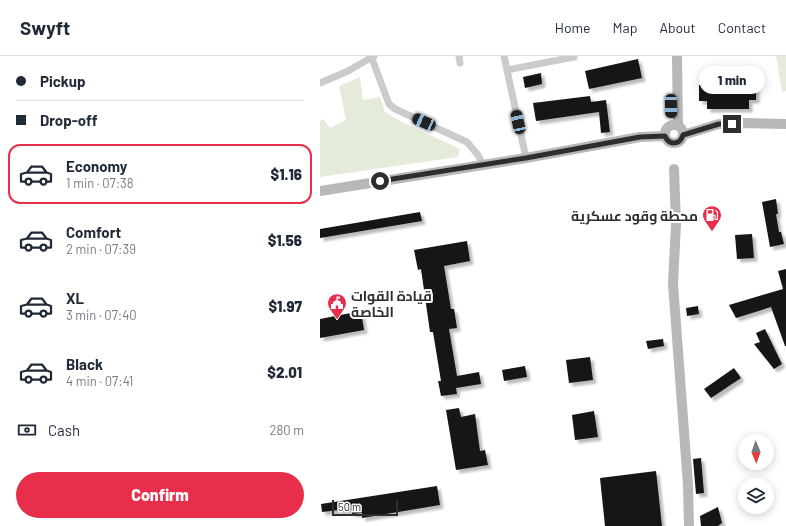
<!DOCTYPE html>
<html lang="en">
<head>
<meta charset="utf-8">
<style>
  body { margin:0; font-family:Barlow,Cairo,sans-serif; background:#f2f2f3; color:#1f2937; height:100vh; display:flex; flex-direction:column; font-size:15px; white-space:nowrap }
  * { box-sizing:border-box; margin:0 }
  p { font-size:13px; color:#747a83 }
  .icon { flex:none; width:22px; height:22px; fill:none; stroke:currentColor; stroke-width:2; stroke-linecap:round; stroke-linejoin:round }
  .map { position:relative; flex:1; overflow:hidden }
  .drawer { display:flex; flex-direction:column; background:#fff; width:320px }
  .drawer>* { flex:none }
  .guide { display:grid; align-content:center; height:88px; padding:0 16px; background:#fff }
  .needle { width:26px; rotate:178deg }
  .fabs { position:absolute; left:418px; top:378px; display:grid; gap:8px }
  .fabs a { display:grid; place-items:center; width:36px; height:36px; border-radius:50%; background:#fff; box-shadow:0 2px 10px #0003; font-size:20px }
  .scale { position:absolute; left:12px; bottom:10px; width:66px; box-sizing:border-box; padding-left:4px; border:2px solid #2e2e2e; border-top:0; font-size:11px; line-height:14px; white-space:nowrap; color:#2e2e2e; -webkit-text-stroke:3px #fff; paint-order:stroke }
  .end { position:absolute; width:18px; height:18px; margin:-9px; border:5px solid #2e2e2e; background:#fff; box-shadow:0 0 0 2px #fff }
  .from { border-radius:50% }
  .bubble { position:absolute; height:28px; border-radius:14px; background:#fff; box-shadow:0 2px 10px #0003; font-size:13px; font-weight:800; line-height:28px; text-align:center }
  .car { position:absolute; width:12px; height:24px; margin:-12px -6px; border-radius:5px; box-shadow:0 0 3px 1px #0007; background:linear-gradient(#222 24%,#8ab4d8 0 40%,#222 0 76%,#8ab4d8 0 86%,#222 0) }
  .guide b { display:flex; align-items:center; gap:14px; height:38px; font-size:15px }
  .guide b+b { border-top:1px solid #e0e1e3 }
  .guide i { width:10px; height:10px; background:#1f2937 }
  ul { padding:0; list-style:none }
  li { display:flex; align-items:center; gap:12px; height:60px; margin:0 8px 6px; padding:0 8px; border:2px solid transparent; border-radius:12px }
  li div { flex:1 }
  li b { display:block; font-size:15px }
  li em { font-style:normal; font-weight:800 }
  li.selected { border-color:#e72e4a }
  li>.icon { width:36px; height:36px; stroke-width:1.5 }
  .pay { display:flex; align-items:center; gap:10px; height:44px; padding:0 16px; font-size:15px }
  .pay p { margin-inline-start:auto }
  .button { display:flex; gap:8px; margin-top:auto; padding:8px 16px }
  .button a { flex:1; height:46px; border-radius:24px; background:#e72e4a; color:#fff; font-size:16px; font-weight:800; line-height:46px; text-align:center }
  header { display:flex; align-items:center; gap:24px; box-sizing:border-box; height:56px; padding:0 20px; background:#fff; border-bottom:1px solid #e0e1e3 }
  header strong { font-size:19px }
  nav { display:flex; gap:22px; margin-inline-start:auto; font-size:14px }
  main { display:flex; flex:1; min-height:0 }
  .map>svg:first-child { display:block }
</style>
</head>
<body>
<header>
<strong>Swyft</strong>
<nav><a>Home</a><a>Map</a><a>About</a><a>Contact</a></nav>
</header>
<main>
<section class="drawer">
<div class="guide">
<b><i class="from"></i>Pickup</b>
<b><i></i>Drop-off</b>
</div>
<ul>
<li class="selected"><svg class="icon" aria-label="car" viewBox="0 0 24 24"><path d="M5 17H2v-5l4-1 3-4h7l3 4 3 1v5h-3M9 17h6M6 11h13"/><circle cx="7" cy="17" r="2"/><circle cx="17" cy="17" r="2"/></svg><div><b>Economy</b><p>1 min · 07:38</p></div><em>$1.16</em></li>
<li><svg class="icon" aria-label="car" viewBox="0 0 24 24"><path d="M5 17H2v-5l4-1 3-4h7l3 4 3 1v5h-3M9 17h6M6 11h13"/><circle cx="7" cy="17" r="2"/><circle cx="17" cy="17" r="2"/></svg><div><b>Comfort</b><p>2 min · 07:39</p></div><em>$1.56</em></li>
<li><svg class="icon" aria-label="car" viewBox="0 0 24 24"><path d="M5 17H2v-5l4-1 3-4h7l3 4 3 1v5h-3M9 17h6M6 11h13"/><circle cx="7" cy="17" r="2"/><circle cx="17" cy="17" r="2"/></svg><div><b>XL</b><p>3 min · 07:40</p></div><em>$1.97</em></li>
<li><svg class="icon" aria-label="car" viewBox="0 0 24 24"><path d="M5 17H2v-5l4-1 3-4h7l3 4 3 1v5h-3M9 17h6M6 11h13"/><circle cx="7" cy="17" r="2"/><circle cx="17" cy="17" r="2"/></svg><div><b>Black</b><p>4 min · 07:41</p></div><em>$2.01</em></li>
</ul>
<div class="pay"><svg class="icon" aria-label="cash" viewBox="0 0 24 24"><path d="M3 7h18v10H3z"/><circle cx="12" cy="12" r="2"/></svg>Cash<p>280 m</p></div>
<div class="button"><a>Confirm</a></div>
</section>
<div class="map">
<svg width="466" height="470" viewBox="0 0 466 470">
  <defs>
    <filter id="shadow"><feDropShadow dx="3.5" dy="3.5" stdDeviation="1" flood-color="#0004"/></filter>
  </defs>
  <rect width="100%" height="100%" fill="#fff"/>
  <!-- green -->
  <path fill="#e5ebdb" d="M 456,0 L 466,0 L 466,35 L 462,36 Z
    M 40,21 L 43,44 L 60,41 L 65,56 L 80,65 L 140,93 L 138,101 L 0,121 L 0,65 L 3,63 L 10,72 L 26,64 L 19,30 Z"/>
  <!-- building -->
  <path fill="#151515" filter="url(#shadow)" d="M 318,3 L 322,22 L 269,33 L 265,15 Z
    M 221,17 L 222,28 L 205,32 L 203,21 Z
    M 428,21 L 428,28 L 436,28 L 436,44 L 429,44 L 429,53 L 387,53 L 387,45 L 379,45 L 379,29 L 387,29 L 387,22 Z
    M 270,40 L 271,46 L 286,44 L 290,76 L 281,77 L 279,56 L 216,65 L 213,47 Z
    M 456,143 L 458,158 L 456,158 L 459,176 L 461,176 L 464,188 L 450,191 L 442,146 Z
    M 100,156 L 102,165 L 0,182 L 0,173 Z
    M 432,178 L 434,202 L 417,203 L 415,179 Z
    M 147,185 L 150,205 L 124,210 L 131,253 L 134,253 L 137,272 L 129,273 L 137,320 L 159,316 L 161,328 L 136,332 L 137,338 L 121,340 L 118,325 L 121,325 L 113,276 L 110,276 L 101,213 L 98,214 L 94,194 Z
    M 466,213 L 466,290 L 465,290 L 451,251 L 416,262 L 409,249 L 463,233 L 458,215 Z
    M 378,250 L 379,258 L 367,260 L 366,252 Z
    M 41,255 L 44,274 L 0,282 L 0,263 Z
    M 445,273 L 462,308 L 454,313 L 434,288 L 440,286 L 436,277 Z
    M 343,283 L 344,290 L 328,293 L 326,285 Z
    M 270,301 L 273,324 L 249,327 L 246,304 Z
    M 205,310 L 207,321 L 184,325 L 182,314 Z
    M 414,312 L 421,322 L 391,342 L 384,333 Z
    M 139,352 L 141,361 L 155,358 L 160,395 L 165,394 L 168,409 L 136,414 L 126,354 Z
    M 274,355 L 278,381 L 255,384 L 252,359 Z
    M 381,402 L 384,437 L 376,438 L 373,403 Z
    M 336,415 L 342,470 L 285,470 L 280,422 Z
    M 117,430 L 120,449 L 42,462 L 42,457 L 32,458 L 32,454 L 19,456 L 19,454 L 2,456 L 1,448 Z
    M 398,451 L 402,467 L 398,470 L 381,470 L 380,460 Z"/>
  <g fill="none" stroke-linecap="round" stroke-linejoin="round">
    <!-- street -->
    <path stroke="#cbcbcb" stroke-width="7" d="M 51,0 L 69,48 L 75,53 L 147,86 L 158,99 L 163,109
      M 139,0 L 140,7
      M 184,0 L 206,102
      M 187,14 L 254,1
      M 0,27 L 28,15 L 54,0"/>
    <!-- secondary -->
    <path stroke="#b8b8b8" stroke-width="10" d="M 357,0 L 358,70
      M345 78a9 9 0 1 1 18 0a9 9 0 1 1-18 0Z
      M 363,79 L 399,68 L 425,67 L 466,68
      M 354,113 L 356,168 L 353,228 L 368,429 L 369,470
      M 0,135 L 206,102 L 320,81 L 345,80"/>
  </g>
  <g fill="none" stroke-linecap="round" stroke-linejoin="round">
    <!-- route -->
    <path stroke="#2e2e2e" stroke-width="5" d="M 60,125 L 206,102 L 320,81 L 345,80 C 349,90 360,89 363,79 L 399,68 L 412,68"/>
  </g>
  <!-- icons -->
  <defs>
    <symbol id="fuel-pin" viewBox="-11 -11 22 30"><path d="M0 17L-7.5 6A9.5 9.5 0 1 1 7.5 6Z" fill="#e72e4a" stroke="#fff"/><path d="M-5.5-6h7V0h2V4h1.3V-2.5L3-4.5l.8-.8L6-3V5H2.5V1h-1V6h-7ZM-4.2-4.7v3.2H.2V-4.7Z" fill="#fff"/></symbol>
    <symbol id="civic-pin" viewBox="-11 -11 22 30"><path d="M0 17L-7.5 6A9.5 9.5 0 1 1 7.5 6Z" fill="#e72e4a" stroke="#fff"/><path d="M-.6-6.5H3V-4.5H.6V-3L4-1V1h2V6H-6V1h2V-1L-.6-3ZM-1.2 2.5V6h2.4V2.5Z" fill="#fff"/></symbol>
  </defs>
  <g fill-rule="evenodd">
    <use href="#fuel-pin" x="381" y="148" width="22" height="30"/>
    <use href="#civic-pin" x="6" y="236" width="22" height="30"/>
  </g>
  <g text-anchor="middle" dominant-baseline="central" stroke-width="4" stroke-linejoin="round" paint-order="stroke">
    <!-- poi labels -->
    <g font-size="14" font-weight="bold" fill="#2e2e2e" stroke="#fff" text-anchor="end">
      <text x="378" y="159">محطة وقود عسكرية</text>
      <text x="31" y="239" text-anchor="start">قيادة القوات<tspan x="31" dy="16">الخاصة</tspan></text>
    </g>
  </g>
</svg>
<div class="fabs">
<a><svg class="needle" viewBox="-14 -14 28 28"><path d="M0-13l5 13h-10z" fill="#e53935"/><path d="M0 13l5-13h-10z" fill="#747a83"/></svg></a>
<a><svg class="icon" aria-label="layers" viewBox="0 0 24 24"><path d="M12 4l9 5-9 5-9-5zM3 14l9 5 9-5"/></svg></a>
</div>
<div class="scale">50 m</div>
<i class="end from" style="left:60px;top:125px"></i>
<i class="end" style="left:412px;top:68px"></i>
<div class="bubble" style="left:379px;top:10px;width:66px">1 min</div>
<i class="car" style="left:351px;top:50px;rotate:179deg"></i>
<i class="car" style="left:104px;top:66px;rotate:294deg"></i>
<i class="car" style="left:198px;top:66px;rotate:348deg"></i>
</div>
</main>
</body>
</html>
